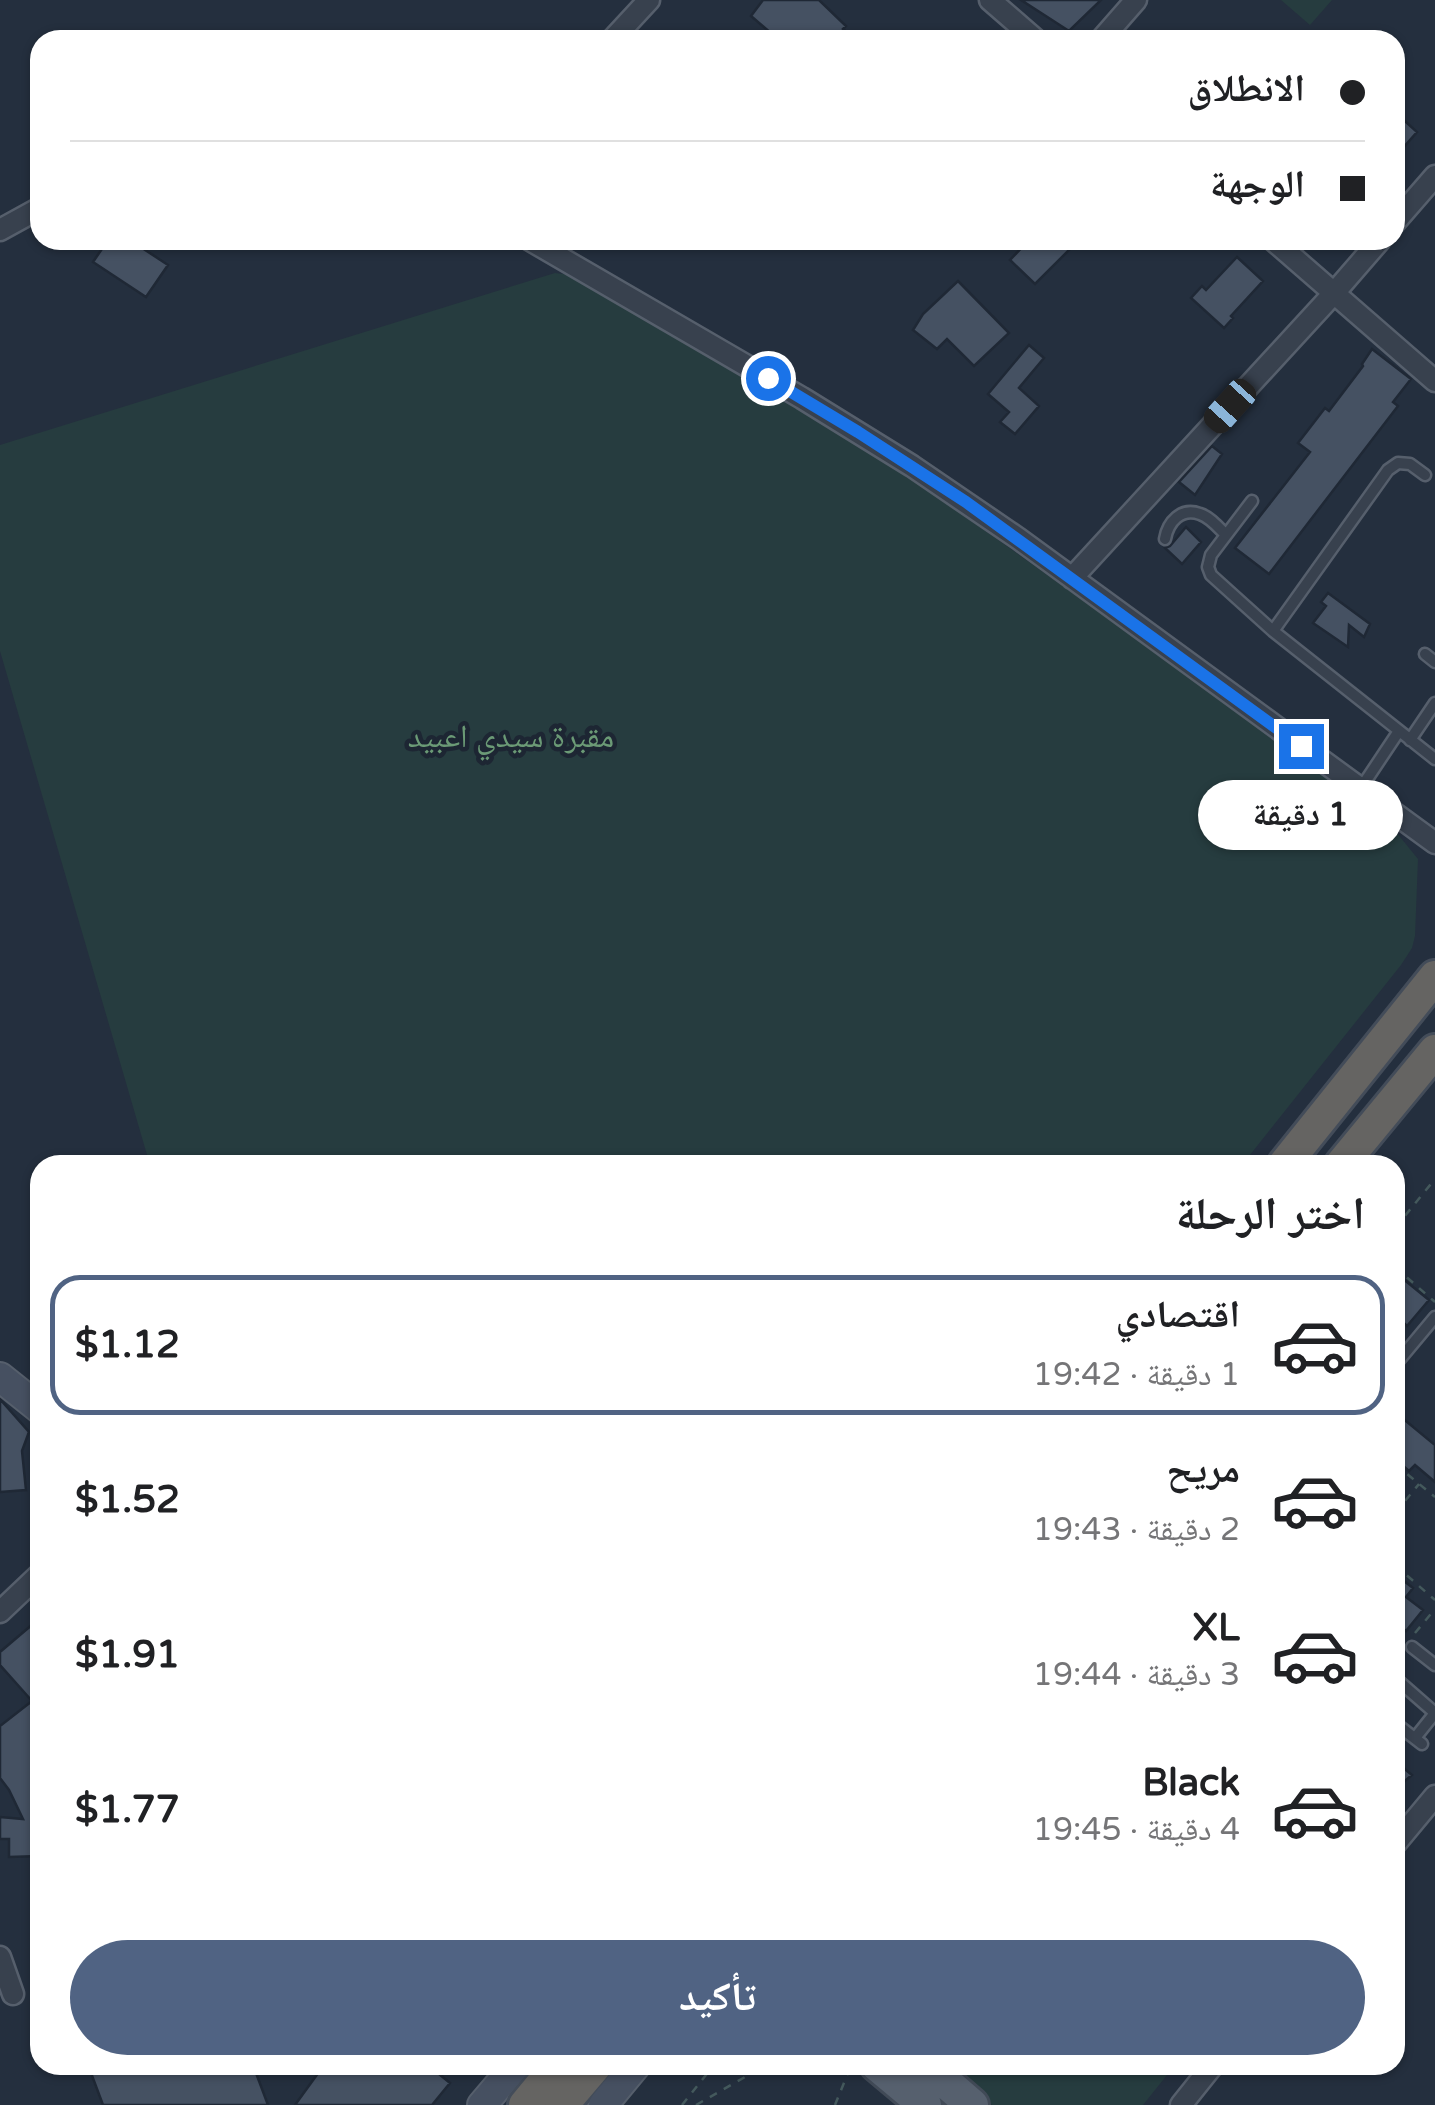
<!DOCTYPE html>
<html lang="ar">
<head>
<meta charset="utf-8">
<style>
  body { margin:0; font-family:"Varela Round","Noto Naskh Arabic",sans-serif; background:#f2f2f2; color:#202124; direction:rtl; height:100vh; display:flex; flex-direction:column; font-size:38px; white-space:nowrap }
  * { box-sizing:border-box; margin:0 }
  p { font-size:32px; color:#757577 }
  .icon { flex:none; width:55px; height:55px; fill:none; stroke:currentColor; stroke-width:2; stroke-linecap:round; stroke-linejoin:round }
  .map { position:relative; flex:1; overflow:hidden; direction:ltr }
  .side { position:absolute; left:30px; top:1155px; width:1375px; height:920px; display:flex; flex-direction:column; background:#fff; border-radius:30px; box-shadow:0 2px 8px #0004; direction:rtl }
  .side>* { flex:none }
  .top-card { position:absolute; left:30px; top:30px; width:1375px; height:220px; border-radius:30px; box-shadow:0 2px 8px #0004; direction:rtl; display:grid; align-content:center; height:220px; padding:0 40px; background:#fff }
  .end { position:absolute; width:45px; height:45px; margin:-22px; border:12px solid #1a73e8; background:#fff; box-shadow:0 0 0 5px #fff }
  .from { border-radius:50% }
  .bubble { position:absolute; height:70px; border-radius:35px; background:#fff; box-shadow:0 2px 8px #0004; font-size:32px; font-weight:700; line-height:70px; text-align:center; direction:rtl }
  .car { position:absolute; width:30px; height:60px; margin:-30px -15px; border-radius:12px; box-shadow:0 0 8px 2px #0007; background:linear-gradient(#222 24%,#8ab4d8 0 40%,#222 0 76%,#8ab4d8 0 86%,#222 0) }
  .top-card b { display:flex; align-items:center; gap:35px; height:95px; font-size:38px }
  .top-card b+b { border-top:2px solid #e0e0e0 }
  .top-card i { width:25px; height:25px; background:#202124 }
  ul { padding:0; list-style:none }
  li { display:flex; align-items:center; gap:30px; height:140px; margin:0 20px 15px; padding:0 20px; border:5px solid transparent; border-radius:30px }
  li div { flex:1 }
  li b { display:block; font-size:38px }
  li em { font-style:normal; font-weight:700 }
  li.current { border-color:#506383 }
  li>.icon { width:90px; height:90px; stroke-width:1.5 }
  h2 { padding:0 40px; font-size:45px; line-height:120px }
  .button { display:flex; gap:20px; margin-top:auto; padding:20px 40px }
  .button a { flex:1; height:115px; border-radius:60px; background:#506383; color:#fff; font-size:40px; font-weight:700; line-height:115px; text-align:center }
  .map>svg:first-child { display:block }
</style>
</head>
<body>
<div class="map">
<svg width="1435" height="2105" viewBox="0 0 1435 2105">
  <rect width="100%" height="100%" fill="#242f3e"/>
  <!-- green -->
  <path fill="#263c3f" d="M 1281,0 L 1332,0 L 1310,25 Z
    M 555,273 L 579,276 L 880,456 L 1378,810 L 1418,859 L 1415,936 L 1412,948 L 1401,965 L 1242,1165 L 150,1165 L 0,651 L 0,445 Z
    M 971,2065 L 1175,2065 L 1143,2105 L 992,2105 L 959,2078 Z"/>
  <!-- building -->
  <path fill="#455162" stroke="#1f2835" stroke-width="2.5" d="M 763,0 L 819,0 L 846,26 L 843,29 L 855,40 L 779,40 L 751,16 Z
    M 1021,0 L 1101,0 L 1069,31 Z
    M 1395,112 L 1417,132 L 1395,157 Z
    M 108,240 L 130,240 L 168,265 L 146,297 L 93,262 Z
    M 1029,240 L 1079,240 L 1035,284 L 1010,260 Z
    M 1237,257 L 1263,281 L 1231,316 L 1233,318 L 1224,328 L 1191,298 L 1202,286 L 1206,290 Z
    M 958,281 L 1009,333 L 974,366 L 947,339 L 937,349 L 913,330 L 923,314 Z
    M 1029,345 L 1044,358 L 1019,388 L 1039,406 L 1015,434 L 1000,422 L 1009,412 L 988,394 Z
    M 1372,349 L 1411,379 L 1393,402 L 1398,406 L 1269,574 L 1235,548 L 1310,452 L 1298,443 L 1325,408 L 1329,411 L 1363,366 L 1362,364 Z
    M 1212,446 L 1222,454 L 1195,495 L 1179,482 Z
    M 1186,527 L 1201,542 L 1182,564 L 1165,548 L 1170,546 Z
    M 1328,593 L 1370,624 L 1364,637 L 1349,625 L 1348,647 L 1313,623 L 1326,606 L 1321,602 Z
    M 1402,1278 L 1429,1300 L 1407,1326 L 1395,1315 L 1395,1287 Z
    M 0,1399 L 29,1432 L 22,1451 L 26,1490 L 0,1492 Z
    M 1395,1412 L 1435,1445 L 1435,1482 L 1415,1465 L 1409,1471 L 1395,1459 Z
    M 1395,1574 L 1413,1588 L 1406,1597 L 1423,1610 L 1406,1631 L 1395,1622 Z
    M 40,1618 L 40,1856 L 9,1857 L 9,1839 L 0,1839 L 0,1817 L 23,1819 L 9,1790 L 0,1778 L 0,1726 L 32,1701 L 0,1665 L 0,1652 Z
    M 1395,1761 L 1412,1775 L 1395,1789 Z
    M 88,2065 L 253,2065 L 268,2105 L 103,2105 Z
    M 324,2065 L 405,2065 L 414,2071 L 419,2065 L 428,2065 L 450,2083 L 432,2105 L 295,2105 Z"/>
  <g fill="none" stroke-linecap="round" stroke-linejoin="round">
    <defs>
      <path id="service" d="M 1252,501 L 1211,555 L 1208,567 L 1211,575 L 1273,631 L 1435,759
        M 1165,539 C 1168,522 1181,507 1200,514 C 1210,517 1219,528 1226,535
        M 1273,631 L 1388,470 L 1398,463 L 1410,464 L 1425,475
        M 1425,654 L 1435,662
        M 1410,740 L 1435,703
        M 1361,788 L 1399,731
        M 1395,1365 L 1435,1317
        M 1412,1647 L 1435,1665
        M 1395,1678 L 1435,1713
        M 1395,1723 L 1422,1744
        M 1415,1738 L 1435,1713"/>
      <path id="minor" d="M 990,0 L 1036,40
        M 612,40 L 649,0
        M 1101,40 L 1136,0
        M 1395,222 L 1435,176
        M 0,230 L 40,208
        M 530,240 L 802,398 L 912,466 L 1019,539 L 1435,843
        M 1273,240 L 1435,381
        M 1072,578 L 1335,292 L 1380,240
        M 0,1612 L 40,1574
        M 1395,1844 L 1435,1796
        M 0,1957 L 13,1994
        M 1181,2105 L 1213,2065"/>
      <path id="secondary" d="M 0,1377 L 40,1409
        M 482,2105 L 516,2065
        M 603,2105 L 636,2065"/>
      <path id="primary" d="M 877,2065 L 925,2105
        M 926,2065 L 972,2105"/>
      <path id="trunk" d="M 1284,1165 L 1435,977
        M 1341,1165 L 1435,1051
        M 525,2105 L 558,2065
        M 562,2105 L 596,2065"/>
    </defs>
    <!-- service casing -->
    <use href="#service" stroke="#565f6c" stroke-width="15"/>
    <!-- minor casing -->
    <use href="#minor" stroke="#565f6c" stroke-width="25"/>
    <!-- secondary casing -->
    <use href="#secondary" stroke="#565f6c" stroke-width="32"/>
    <!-- primary casing -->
    <use href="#primary" stroke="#414a57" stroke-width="38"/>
    <!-- trunk casing -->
    <use href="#trunk" stroke="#434c59" stroke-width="38"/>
    <!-- path -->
    <path stroke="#44595c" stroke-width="2.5" stroke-dasharray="8 8" stroke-linecap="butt" d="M 1395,1228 L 1435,1179
      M 1395,1267 L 1435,1302
      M 1395,1464 L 1435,1497
      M 1395,1513 L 1419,1484
      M 1395,1565 L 1435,1600
      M 1415,1633 L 1435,1609
      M 658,2073 L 664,2065
      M 682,2105 L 714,2065
      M 696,2105 L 766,2065
      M 835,2105 L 850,2068"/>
    <!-- service -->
    <use href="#service" stroke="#38414e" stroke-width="10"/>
    <!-- minor -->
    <use href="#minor" stroke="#38414e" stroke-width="20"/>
    <!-- secondary -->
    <use href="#secondary" stroke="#465061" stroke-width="28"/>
    <!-- primary -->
    <use href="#primary" stroke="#56606e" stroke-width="32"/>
    <!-- trunk -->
    <use href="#trunk" stroke="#656462" stroke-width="32"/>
  </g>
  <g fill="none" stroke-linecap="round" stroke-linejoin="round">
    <!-- route -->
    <path stroke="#1a73e8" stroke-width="12" d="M 768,378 L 858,432 L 966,502 L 1301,746"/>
  </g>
  <g text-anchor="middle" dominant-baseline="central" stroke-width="9" stroke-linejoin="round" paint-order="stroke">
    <!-- park labels -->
    <g font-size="32" fill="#6b9a76" stroke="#1d2633">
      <text x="511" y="737">مقبرة سيدي اعبيد</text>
    </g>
  </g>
</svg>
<i class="end from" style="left:768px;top:378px"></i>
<i class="end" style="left:1301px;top:746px"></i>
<div class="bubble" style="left:1198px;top:780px;width:205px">1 دقيقة</div>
<i class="car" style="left:1230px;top:406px;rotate:222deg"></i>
<div class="top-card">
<b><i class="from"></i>الانطلاق</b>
<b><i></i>الوجهة</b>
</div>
<section class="side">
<h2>اختر الرحلة</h2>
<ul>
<li class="current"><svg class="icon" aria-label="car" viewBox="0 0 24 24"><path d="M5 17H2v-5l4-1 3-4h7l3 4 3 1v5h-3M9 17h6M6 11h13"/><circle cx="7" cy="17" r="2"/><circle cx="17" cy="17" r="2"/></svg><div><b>اقتصادي</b><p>1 دقيقة · 19:42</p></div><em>$1.12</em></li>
<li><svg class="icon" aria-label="car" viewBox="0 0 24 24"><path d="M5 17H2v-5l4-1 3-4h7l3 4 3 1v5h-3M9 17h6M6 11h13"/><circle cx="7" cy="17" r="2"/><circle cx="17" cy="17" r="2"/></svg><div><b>مريح</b><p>2 دقيقة · 19:43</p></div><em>$1.52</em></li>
<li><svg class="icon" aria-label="car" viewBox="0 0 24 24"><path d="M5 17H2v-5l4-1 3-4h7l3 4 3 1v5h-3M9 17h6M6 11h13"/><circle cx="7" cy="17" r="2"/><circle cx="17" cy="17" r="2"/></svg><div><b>XL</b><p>3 دقيقة · 19:44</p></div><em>$1.91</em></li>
<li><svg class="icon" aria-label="car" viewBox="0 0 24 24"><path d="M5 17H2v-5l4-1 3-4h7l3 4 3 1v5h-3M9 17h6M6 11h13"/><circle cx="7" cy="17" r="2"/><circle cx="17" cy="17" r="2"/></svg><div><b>Black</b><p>4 دقيقة · 19:45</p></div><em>$1.77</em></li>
</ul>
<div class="button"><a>تأكيد</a></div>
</section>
</div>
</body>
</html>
